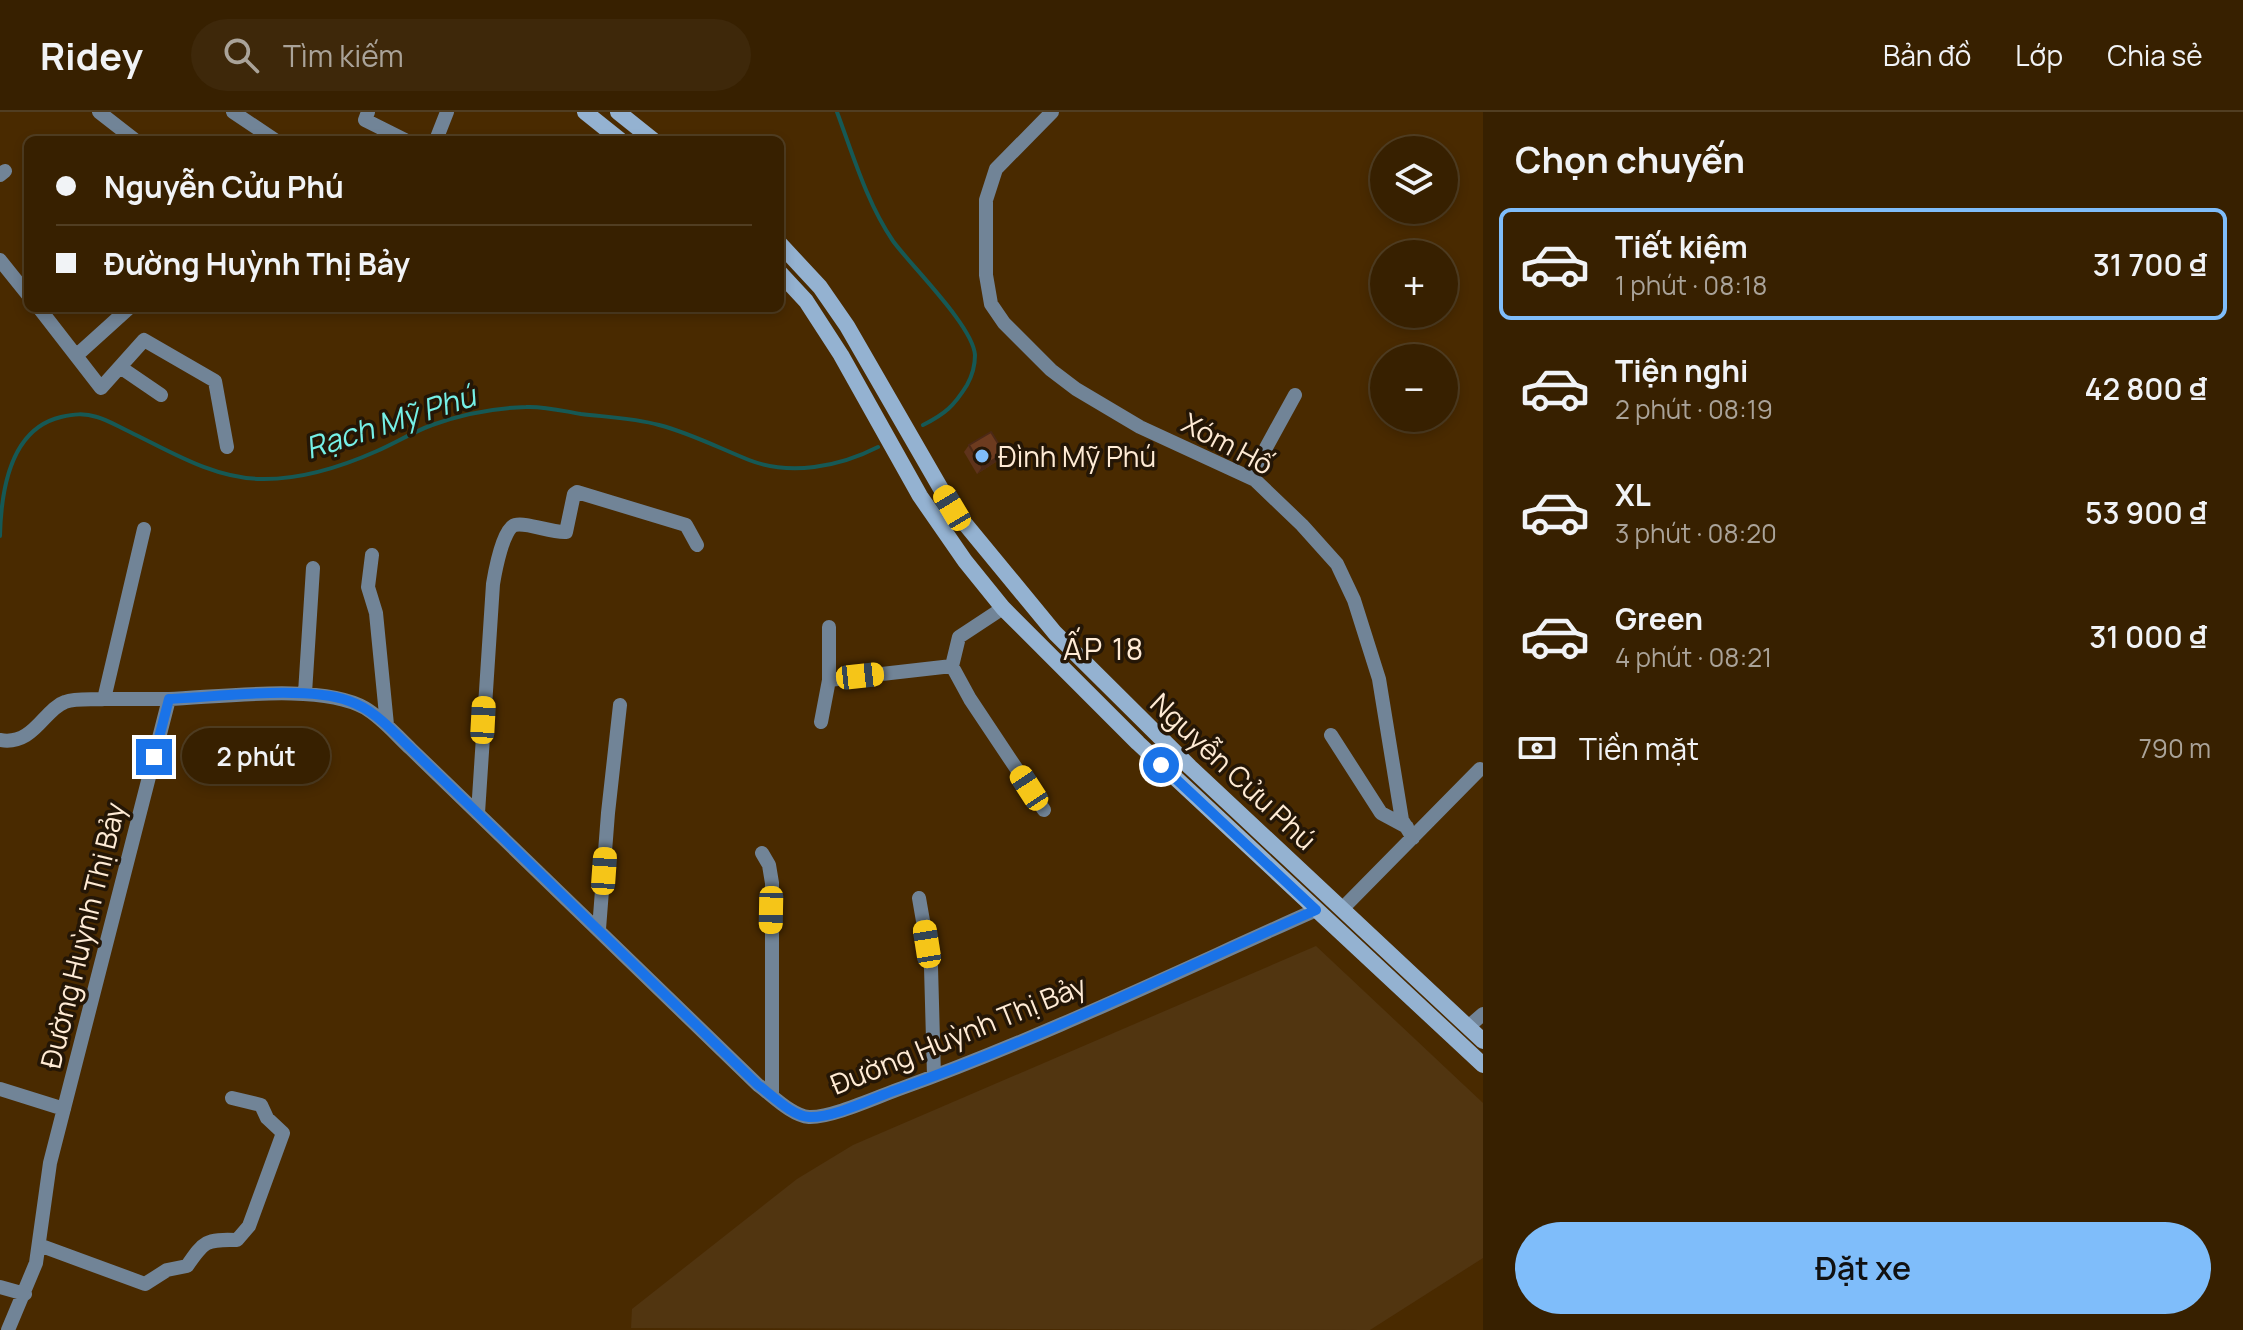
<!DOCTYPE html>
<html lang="vi">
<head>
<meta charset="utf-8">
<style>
  body { margin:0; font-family:Manrope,sans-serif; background:#3e280a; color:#f1f3f6; height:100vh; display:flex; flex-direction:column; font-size:30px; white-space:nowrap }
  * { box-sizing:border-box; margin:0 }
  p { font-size:26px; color:#aaa399 }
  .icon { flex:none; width:44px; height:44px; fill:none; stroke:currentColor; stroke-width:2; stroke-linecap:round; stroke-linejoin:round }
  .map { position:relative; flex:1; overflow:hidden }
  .panel { display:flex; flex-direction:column; background:#372000; width:760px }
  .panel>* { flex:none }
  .hud { position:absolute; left:24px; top:24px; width:760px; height:176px; border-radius:12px; box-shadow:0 4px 12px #0003,0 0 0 2px #513e22; display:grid; align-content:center; height:176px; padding:0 32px; background:#372000 }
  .controls { position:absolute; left:1370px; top:24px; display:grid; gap:16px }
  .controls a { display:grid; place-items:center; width:88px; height:88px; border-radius:50%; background:#372000; box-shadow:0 4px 12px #0003,0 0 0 2px #513e22; font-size:40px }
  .end { position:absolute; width:36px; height:36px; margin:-18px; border:10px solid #1a73e8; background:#fff; box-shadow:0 0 0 4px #fff }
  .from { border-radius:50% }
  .bubble { position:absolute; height:56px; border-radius:28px; background:#372000; box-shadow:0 4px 12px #0003,0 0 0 2px #513e22; font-size:26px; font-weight:600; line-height:56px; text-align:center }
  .car { position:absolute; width:24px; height:48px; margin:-24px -12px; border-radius:10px; box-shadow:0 0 6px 2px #0007; background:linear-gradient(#f5c518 24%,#345 0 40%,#f5c518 0 76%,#345 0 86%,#f5c518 0) }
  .hud b { display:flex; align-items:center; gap:28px; height:76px; font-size:30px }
  .hud b+b { border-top:2px solid #513e22 }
  .hud i { width:20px; height:20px; background:#f1f3f6 }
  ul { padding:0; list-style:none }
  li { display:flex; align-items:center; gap:24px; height:112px; margin:0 16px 12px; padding:0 16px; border:4px solid transparent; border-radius:12px }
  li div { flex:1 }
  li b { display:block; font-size:30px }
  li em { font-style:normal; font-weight:600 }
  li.active { border-color:#7fbdfa }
  li>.icon { width:72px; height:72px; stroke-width:1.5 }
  h2 { padding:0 32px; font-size:36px; line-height:96px }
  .pay { display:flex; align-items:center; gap:20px; height:88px; padding:0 32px; font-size:30px }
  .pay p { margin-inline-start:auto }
  .primary-button { display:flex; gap:16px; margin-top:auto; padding:16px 32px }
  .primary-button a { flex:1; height:92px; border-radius:48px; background:#7fbdfa; color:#111; font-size:32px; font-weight:600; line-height:92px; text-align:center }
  header { display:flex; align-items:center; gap:48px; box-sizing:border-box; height:112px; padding:0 40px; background:#372000; border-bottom:2px solid #513e22 }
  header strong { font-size:38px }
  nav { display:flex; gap:44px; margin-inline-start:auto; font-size:28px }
  .search { width:560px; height:72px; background:#3e280a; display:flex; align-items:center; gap:20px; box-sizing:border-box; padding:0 28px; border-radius:44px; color:#aaa399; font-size:30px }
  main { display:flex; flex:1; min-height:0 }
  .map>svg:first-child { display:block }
</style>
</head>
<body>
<header>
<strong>Ridey</strong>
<div class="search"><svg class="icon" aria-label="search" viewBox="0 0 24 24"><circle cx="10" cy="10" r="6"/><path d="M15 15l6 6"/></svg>Tìm kiếm</div>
<nav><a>Bản đồ</a><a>Lớp</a><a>Chia sẻ</a></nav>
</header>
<main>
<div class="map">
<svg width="1483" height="1218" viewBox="0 0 1483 1218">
  <rect width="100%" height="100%" fill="#492a00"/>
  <!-- built -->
  <path fill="#513510" d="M 1316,834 L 1483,991 L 1483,1146 L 1370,1218 L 631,1216 L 632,1197 L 797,1067 L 853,1033 Z"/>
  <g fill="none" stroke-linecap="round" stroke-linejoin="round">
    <!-- stream -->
    <path stroke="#165955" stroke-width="4" d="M 837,0 C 853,43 867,91 893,129 C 912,155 973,214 975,243 C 975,253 972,264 967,273 C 954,294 945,302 923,313
      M 0,424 C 1,379 10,317 61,305 C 74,302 84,301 97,305 C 108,308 119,315 130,320 C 171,340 213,366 260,367 C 299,368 341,355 377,339 C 395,331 413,320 432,313 C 462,302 494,296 526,295 C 544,294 563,299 581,302 C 606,305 634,306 659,313 C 690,321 719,336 749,348 C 790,364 839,355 878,335"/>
    <!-- street -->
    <path stroke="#718497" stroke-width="14" d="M 99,0 L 135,28
      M 233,0 L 275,28
      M 368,0 L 365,8 L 405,28
      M 1052,0 L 996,57 L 986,88 L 986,163 L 991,192 L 1004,211 L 1051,258 L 1076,277 L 1140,315 L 1255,368 L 1302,413 L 1337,452 L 1354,488 L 1379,567 L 1402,708 L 1413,726
      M 436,28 L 447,0
      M 0,63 L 5,59
      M 0,148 L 28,183
      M 39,196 L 101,276 L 144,228 L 215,269 L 227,335
      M 77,243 L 129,196
      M 120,255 L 161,283
      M 1250,365 L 1295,283
      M 144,417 L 104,587 L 169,587
      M 372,443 L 368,475 L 376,501 L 387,613
      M 829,515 L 829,568 L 952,554 L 959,525 L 1003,496
      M 952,554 L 970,587 L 1044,698
      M 305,581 L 313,456
      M 821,610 L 829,568
      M 1331,623 L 1381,701 L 1407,715
      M 0,628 C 34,634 44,597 65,590 C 76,586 92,588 104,587
      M 478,701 L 493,472 C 495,460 503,416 515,413 C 527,410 551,421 566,420 L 574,382 L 577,380 L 686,413 L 697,433
      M 762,741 L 769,753 L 772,771 L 772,983
      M 919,786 L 931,855 L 934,964
      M 1343,796 L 1480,657
      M 599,817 L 608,701 L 620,593
      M 1468,915 L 1483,902
      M 0,977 L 64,997
      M 39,1133 L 145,1172 L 167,1158 L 187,1154 C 204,1129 206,1127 237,1128 L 249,1114 L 283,1021 L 267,1006 L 261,993 L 232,986
      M 0,1175 L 25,1182
      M 8,1218 L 36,1151 L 50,1051 L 169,587 C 221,585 321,571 365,596 C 382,606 396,623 411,637 L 758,973 C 772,983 792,1004 809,1005 C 832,1006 879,984 902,976 C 1043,925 1179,859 1316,798"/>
    <!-- secondary -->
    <path stroke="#94b2d1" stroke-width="16" d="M 585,0 L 620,28
      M 618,0 L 653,28
      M 780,132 L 820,175 L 847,214 L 952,396 L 1055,521 L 1190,655 L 1483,929
      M 780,161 L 806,189 L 841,243 L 920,384 L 965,449 L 1003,496 L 1138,631 L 1483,953"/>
  </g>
  <!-- wall -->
  <path fill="#5e331b" d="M 969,333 L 1004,341 L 999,348 L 977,362 L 964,340 Z"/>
  <!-- shaded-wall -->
  <path fill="#4c2916" d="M 1004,341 L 999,348 L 977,362 L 982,355 Z"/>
  <!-- building -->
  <path fill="#6d3b1f" stroke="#4c2916" stroke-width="2" d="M 991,320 L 1004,341 L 982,355 L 969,333 Z"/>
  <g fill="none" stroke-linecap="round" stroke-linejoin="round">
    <!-- route -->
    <path stroke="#1a73e8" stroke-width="10" d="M 154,645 L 169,587 C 217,585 306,573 349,589 C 369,596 384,610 399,625 L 758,973 C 772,983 792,1004 809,1005 C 834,1006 873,986 896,978 C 1039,927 1177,859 1316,798 L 1161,653"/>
  </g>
  <!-- markers -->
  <circle fill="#7fbdfa" stroke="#241606" stroke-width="3" cx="982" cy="344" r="8"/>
  <g text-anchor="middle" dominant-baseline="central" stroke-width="7" stroke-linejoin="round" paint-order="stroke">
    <!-- street labels -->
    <g font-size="28" fill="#ffebd5" stroke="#241606">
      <text transform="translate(1228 331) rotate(28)">Xóm Hố</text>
      <text transform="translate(1234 659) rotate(43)">Nguyễn Cửu Phú</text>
      <text transform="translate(82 823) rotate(-76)">Đường Huỳnh Thị Bảy</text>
      <text transform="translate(958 922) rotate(-22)">Đường Huỳnh Thị Bảy</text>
    </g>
    <!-- poi labels -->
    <g font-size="28" fill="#ffebd5" stroke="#241606" text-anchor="start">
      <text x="998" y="344">Đình Mỹ Phú</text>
    </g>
    <!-- water labels -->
    <g font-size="30" font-style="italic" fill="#75f0e7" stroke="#241606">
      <text transform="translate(390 309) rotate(-18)">Rạch Mỹ Phú</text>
    </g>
    <!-- neighbourhood labels -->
    <g font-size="30" letter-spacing="2" fill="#ffebd5" stroke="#241606">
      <text x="1104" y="536">ẤP 18</text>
    </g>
  </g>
</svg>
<div class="controls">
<a><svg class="icon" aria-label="layers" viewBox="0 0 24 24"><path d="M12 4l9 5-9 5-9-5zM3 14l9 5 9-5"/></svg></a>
<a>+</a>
<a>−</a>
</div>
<i class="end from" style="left:1161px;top:653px"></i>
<i class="end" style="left:154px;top:645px"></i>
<div class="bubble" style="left:182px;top:616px;width:148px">2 phút</div>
<i class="car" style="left:952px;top:396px;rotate:329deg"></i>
<i class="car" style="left:860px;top:564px;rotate:84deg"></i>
<i class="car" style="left:483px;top:608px;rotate:3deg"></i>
<i class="car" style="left:1029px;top:676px;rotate:327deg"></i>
<i class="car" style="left:604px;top:759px;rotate:4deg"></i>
<i class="car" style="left:771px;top:798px;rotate:181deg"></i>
<i class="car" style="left:927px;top:832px;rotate:351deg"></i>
<div class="hud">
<b><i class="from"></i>Nguyễn Cửu Phú</b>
<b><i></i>Đường Huỳnh Thị Bảy</b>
</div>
</div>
<section class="panel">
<h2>Chọn chuyến</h2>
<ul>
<li class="active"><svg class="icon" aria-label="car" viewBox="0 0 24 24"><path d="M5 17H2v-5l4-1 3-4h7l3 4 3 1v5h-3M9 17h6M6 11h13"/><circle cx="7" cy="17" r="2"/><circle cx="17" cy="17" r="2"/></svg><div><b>Tiết kiệm</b><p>1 phút · 08:18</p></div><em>31 700 ₫</em></li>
<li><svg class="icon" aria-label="car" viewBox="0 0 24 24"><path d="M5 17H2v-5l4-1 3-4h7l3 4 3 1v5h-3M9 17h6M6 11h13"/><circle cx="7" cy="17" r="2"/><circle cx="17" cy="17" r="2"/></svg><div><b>Tiện nghi</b><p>2 phút · 08:19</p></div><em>42 800 ₫</em></li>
<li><svg class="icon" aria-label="car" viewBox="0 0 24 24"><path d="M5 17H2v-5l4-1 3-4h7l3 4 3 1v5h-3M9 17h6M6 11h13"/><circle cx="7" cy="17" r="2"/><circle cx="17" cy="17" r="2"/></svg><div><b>XL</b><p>3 phút · 08:20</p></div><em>53 900 ₫</em></li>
<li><svg class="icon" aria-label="car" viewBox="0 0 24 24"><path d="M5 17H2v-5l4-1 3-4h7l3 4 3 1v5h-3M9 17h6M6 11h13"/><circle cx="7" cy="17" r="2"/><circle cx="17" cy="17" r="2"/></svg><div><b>Green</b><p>4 phút · 08:21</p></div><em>31 000 ₫</em></li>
</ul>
<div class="pay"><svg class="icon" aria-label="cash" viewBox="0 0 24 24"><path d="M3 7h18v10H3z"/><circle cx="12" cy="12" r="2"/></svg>Tiền mặt<p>790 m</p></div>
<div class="primary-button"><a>Đặt xe</a></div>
</section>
</main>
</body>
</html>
